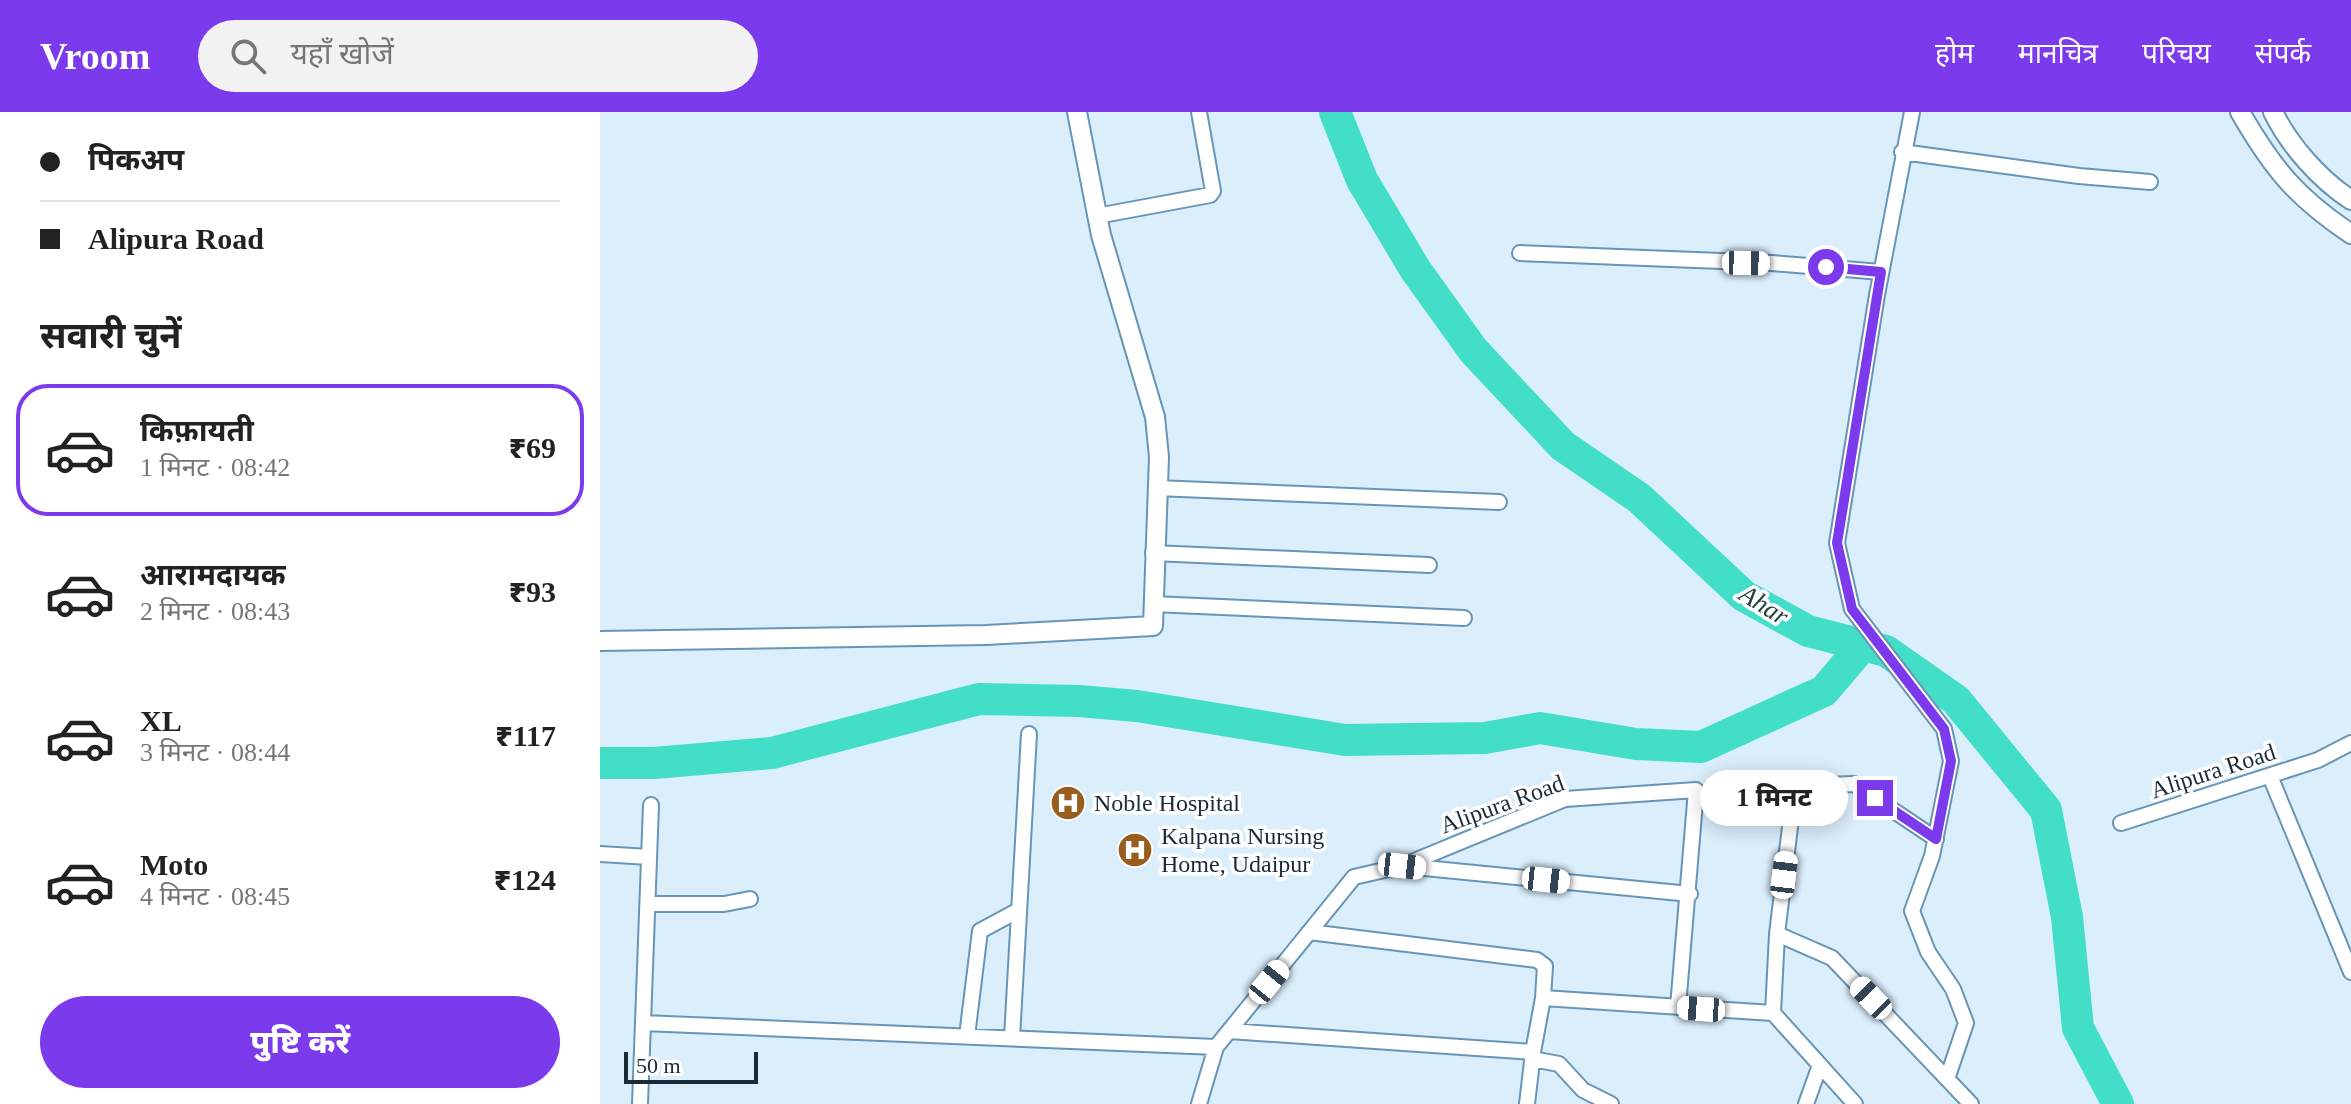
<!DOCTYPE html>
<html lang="hi">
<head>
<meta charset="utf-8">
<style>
  body { margin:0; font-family:"Times New Roman","Noto Sans Devanagari",serif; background:#f2f2f2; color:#222; height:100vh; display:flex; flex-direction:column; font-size:30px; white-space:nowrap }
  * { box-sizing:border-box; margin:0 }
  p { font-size:26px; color:#767676 }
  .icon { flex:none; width:44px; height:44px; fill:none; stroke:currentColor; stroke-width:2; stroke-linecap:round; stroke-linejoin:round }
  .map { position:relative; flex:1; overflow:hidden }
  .drawer { display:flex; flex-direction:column; background:#fff; width:600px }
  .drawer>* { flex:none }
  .guide { display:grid; align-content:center; height:176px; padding:0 40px; background:#fff }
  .scale { position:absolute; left:24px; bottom:20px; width:134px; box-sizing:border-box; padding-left:8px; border:4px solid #192b39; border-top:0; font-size:22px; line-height:28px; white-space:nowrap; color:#192b39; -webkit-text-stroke:6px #fff; paint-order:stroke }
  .end { position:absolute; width:36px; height:36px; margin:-18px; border:10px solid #7c3aed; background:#fff; box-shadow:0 0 0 4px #fff }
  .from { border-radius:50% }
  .bubble { position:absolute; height:56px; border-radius:28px; background:#fff; box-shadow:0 4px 20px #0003; font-size:26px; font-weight:800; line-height:56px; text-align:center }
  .car { position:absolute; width:24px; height:48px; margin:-24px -12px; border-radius:10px; box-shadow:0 0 6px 2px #0007; background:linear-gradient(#fff 24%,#345 0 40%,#fff 0 76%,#345 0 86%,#fff 0) }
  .guide b { display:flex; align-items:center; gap:28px; height:76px; font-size:30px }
  .guide b+b { border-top:2px solid #e0e0e0 }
  .guide i { width:20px; height:20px; background:#222 }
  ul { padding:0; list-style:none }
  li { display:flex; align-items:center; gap:24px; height:132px; margin:0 16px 12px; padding:0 24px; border:4px solid transparent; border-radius:32px }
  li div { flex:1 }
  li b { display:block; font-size:30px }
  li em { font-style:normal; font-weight:800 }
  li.selected { border-color:#7c3aed }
  li>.icon { width:72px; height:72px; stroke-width:1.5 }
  h2 { padding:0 40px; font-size:36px; line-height:96px }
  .action { display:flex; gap:16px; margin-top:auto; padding:16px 40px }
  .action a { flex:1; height:92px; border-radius:48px; background:#7c3aed; color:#fff; font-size:32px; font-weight:800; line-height:92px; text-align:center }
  header { display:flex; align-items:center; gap:48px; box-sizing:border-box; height:112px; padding:0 40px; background:#7c3aed; color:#fff }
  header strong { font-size:38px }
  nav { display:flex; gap:44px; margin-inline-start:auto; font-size:28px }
  .search { width:560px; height:72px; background:#f2f2f2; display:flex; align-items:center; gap:20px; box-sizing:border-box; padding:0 28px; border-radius:44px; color:#767676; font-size:30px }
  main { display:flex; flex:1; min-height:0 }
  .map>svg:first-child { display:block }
</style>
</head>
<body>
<header>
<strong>Vroom</strong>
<div class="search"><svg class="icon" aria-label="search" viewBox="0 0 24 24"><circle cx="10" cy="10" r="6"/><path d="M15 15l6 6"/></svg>यहाँ खोजें</div>
<nav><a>होम</a><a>मानचित्र</a><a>परिचय</a><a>संपर्क</a></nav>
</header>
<main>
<section class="drawer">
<div class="guide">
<b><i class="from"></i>पिकअप</b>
<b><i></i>Alipura Road</b>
</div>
<h2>सवारी चुनें</h2>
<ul>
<li class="selected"><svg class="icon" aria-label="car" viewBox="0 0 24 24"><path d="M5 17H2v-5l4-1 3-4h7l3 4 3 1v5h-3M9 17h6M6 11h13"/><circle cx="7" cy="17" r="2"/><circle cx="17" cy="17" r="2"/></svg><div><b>किफ़ायती</b><p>1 मिनट · 08:42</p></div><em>₹69</em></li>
<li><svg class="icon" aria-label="car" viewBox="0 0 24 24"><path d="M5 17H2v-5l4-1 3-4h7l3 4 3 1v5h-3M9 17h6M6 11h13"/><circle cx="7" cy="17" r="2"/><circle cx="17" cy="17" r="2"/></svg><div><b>आरामदायक</b><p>2 मिनट · 08:43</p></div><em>₹93</em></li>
<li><svg class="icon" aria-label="car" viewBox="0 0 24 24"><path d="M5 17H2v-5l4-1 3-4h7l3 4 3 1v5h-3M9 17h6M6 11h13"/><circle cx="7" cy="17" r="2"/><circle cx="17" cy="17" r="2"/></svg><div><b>XL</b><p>3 मिनट · 08:44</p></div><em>₹117</em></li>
<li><svg class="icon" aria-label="car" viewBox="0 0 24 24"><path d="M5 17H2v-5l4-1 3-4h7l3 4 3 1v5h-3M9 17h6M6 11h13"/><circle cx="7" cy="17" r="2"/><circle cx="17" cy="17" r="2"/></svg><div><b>Moto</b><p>4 मिनट · 08:45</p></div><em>₹124</em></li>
</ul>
<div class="action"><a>पुष्टि करें</a></div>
</section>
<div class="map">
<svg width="1751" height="992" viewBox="0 0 1751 992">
  <rect width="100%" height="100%" fill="#dbeefc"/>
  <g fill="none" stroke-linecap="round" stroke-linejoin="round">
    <!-- river -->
    <path stroke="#43dec8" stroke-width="32" d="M 735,0 L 762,68 L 815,157 L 873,238 L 963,334 L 1039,386 L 1144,484 L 1208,519 L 1286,539 L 1356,588 L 1446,698 L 1467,805 L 1478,916 L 1518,992
      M 0,651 L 54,651 L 172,641 L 379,587 L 479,589 L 537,594 L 745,628 L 885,626 L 940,616 L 1036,632 L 1101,635 L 1224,579 L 1263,533"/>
    <defs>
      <path id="minor" d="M 1312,0 L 1277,183 L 1237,431 L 1252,497 L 1344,617 L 1351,649 L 1332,744 L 1312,799 L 1328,840 L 1353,877 L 1366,911 L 1347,967
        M 1302,40 L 1479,64 L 1550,70
        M 497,104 L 610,83 L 613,79 L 599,0
        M 920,141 L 1172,151 L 1281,160
        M 556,376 L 899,390
        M 553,441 L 829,453
        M 553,492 L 864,506
        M 1670,664 L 1751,860
        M 1521,711 L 1718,648 L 1751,631
        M 0,742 L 49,745
        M 804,754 L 1090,782
        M 48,792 L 124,792 L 150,787
        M 709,820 L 937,848 L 945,854 L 943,886
        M 1177,822 L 1195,674 L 1254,672 L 1336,727
        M 1173,901 L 1177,822 L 1232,846 L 1371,992
        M 43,911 L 616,935
        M 629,919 L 933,940 L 943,886 L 1173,901 L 1255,992
        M 367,924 L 380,819 L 419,798
        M 412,926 L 429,622
        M 932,947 L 959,952 L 983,978 L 1011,992
        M 40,992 L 51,693
        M 599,992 L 616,935 L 754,765 L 802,754 L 965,687 L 1096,678 L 1078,895
        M 927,992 L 933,941
        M 1206,992 L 1220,953"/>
      <path id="tertiary" d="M 1640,0 C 1673,57 1696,85 1751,122
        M 1673,0 C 1690,34 1719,67 1751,88
        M 0,529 L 386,523 L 553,514 L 559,345 L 555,305 L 501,123 L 477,0"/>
    </defs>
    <!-- minor casing -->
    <use href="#minor" stroke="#6895b6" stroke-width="18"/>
    <!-- tertiary casing -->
    <use href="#tertiary" stroke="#6895b6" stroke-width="22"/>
    <!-- minor -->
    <use href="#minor" stroke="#fff" stroke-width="14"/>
    <!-- tertiary -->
    <use href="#tertiary" stroke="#fff" stroke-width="18"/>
  </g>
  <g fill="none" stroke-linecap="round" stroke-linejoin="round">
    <!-- route -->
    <path stroke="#7c3aed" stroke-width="10" d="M 1226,155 L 1281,160 L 1237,431 L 1252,497 L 1344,617 L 1351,649 L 1336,727 L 1275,686"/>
  </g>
  <!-- icons -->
  <defs>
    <symbol id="hospital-disc" viewBox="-11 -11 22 22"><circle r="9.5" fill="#995d20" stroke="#fff"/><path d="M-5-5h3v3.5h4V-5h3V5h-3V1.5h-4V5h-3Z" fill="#fff"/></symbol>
  </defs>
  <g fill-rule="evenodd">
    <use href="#hospital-disc" x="448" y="671" width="40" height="40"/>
    <use href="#hospital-disc" x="515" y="718" width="40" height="40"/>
  </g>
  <g text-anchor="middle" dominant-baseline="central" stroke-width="7" stroke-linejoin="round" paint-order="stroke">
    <!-- street labels -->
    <g font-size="24" fill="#192b39" stroke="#fff">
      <text transform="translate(1613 659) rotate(-18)">Alipura Road</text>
      <text transform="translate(902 692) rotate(-20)">Alipura Road</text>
    </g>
    <!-- poi labels -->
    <g font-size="24" fill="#192b39" stroke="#fff" text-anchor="start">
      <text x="494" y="691">Noble Hospital</text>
      <text x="561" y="724">Kalpana Nursing<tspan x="561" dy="28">Home, Udaipur</tspan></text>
    </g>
    <!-- water labels -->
    <g font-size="26" font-style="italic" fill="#23423d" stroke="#fff">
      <text transform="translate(1164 493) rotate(32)">Ahar</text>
    </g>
  </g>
</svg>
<div class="scale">50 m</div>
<i class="end from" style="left:1226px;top:155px"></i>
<i class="end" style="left:1275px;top:686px"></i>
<div class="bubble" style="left:1100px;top:658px;width:148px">1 मिनट</div>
<i class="car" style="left:1146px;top:151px;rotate:91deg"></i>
<i class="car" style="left:802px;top:754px;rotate:96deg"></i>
<i class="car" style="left:1184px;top:763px;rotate:7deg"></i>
<i class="car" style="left:946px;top:768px;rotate:96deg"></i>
<i class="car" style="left:669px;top:870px;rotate:39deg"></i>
<i class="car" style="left:1271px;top:886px;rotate:316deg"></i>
<i class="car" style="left:1101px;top:897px;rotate:274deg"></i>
</div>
</main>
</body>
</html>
